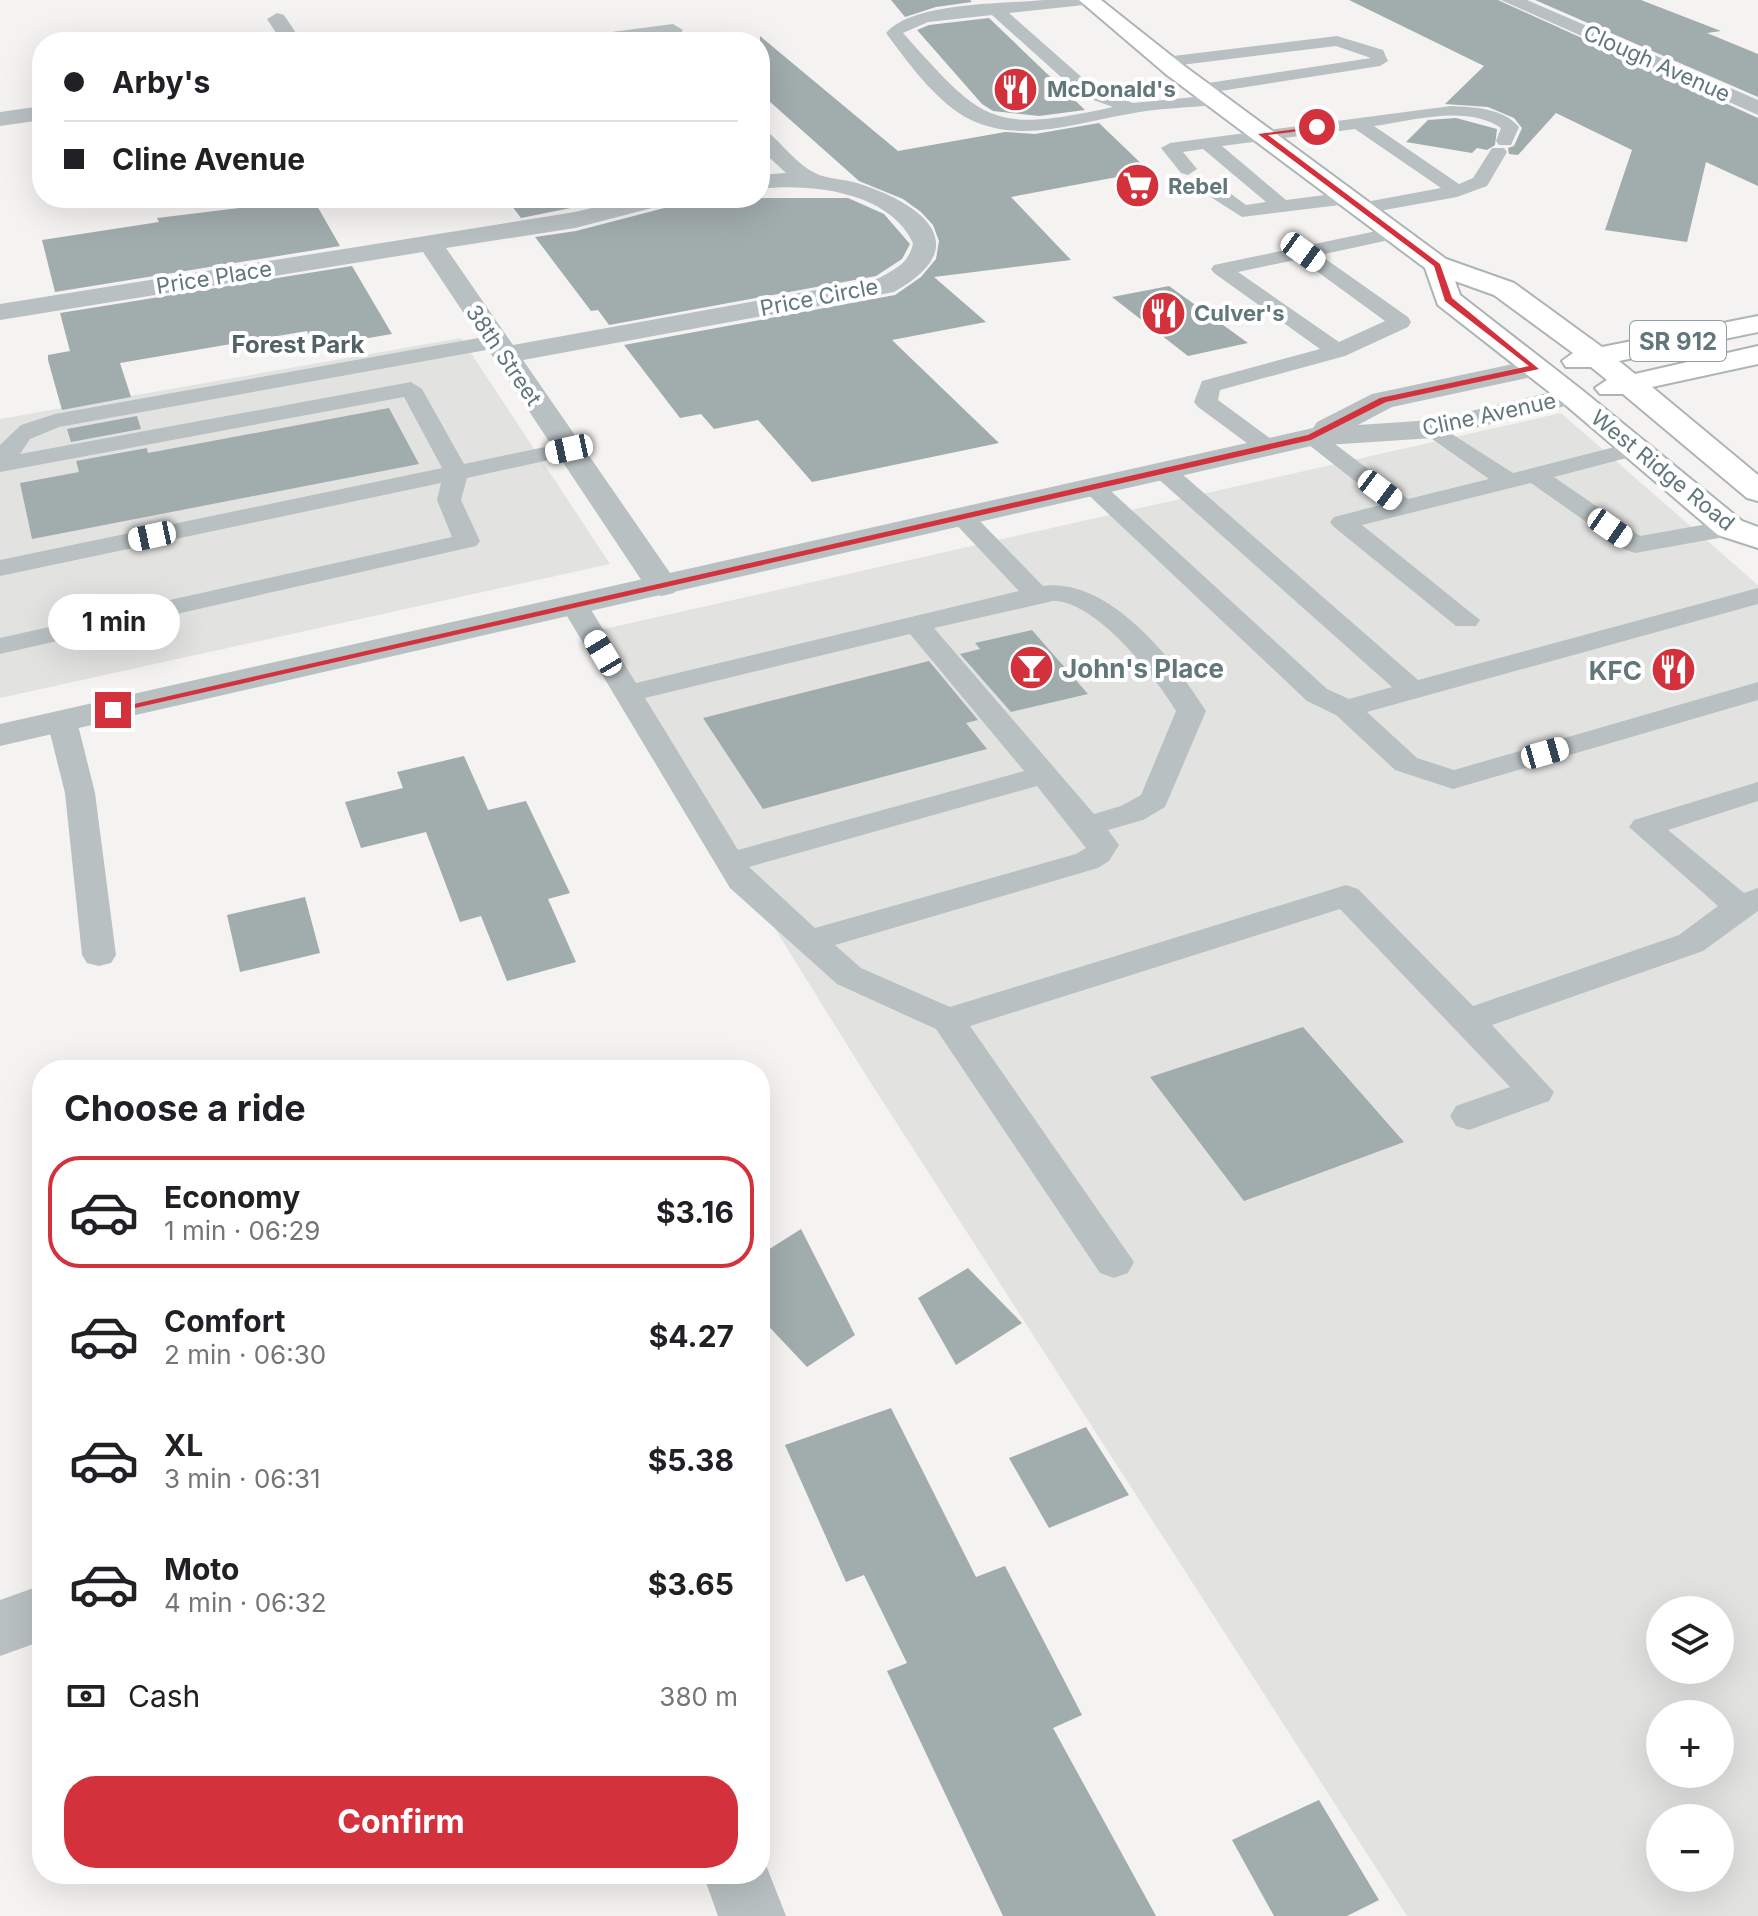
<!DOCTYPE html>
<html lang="en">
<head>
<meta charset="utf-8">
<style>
  body { margin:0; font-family:Inter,sans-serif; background:#f2f2f2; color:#202124; height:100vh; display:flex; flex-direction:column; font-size:30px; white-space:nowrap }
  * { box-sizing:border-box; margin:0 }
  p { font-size:26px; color:#757577 }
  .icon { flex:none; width:44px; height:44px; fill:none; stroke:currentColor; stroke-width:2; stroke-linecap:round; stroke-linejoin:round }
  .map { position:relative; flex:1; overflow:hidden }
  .sheet { position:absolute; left:32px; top:1060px; width:738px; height:824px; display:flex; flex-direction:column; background:#fff; border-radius:32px; box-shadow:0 8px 32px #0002 }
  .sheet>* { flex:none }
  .hud { position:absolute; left:32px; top:32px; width:738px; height:176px; border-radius:32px; box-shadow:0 8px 32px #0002; display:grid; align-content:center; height:176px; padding:0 32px; background:#fff }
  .buttons { position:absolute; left:1646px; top:1596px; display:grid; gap:16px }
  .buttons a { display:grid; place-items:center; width:88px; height:88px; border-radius:50%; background:#fff; box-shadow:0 8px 32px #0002; font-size:40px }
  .end { position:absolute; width:36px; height:36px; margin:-18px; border:10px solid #d3323d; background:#fff; box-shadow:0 0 0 4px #fff }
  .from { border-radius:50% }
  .bubble { position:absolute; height:56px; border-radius:28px; background:#fff; box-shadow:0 8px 32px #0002; font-size:26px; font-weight:700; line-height:56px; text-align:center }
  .car { position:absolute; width:24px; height:48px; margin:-24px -12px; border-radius:10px; box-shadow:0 0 6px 2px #0007; background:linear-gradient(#fff 24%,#345 0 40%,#fff 0 76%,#345 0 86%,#fff 0) }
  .hud b { display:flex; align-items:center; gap:28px; height:76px; font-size:30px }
  .hud b+b { border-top:2px solid #e0e0e0 }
  .hud i { width:20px; height:20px; background:#202124 }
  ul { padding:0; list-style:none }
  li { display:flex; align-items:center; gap:24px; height:112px; margin:0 16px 12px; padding:0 16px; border:4px solid transparent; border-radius:32px }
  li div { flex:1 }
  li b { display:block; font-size:30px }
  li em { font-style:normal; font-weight:700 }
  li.selected { border-color:#d3323d }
  li>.icon { width:72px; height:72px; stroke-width:1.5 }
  h2 { padding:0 32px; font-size:36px; line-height:96px }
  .pay { display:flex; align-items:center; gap:20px; height:88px; padding:0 32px; font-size:30px }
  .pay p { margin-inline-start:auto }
  .primary-button { display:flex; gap:16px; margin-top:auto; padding:16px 32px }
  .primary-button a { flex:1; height:92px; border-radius:32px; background:#d3323d; color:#fff; font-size:32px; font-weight:700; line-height:92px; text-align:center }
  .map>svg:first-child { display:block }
</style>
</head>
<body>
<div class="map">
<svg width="1758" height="1916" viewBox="0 0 1758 1916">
  <rect width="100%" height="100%" fill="#f4f3f1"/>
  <!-- built -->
  <path fill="#e2e3e1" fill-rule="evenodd" d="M 461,338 L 610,564 L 0,698 L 0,419 Z
    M 1561,413 L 1758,585 L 1758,1916 L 1407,1916 L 867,1077 L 591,632 ZM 1660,1610 L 1720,1610 L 1720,1670 L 1660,1670 ZM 1660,1714 L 1720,1714 L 1720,1774 L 1660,1774 ZM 1660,1818 L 1720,1818 L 1720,1878 L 1660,1878 Z"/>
  <!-- building -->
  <path fill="#a1acad" d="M 891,0 L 970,0 L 972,2 L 936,7 L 905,17 Z
    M 1349,0 L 1498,0 L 1758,118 L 1758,186 L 1706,162 L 1687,242 L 1605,230 L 1632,150 L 1556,113 L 1518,155 L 1509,154 L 1508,148 L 1514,146 L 1522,128 L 1514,118 L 1488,107 L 1445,104 L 1484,66 Z
    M 1535,0 L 1641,0 L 1721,31 L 1707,33 L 1758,54 L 1758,97 Z
    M 989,18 L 1085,110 L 1039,116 L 993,111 L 982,104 L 917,30 L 929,25 Z
    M 760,36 L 898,151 L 1005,132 L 1035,134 L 1099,123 L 1149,171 L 1011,197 L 1071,260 L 934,277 L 986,322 L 892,340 L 999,443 L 812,482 L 758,420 L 714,429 L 701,414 L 680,418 L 624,345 L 895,295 L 921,277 L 936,259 L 939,241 L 933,225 L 921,212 L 903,199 L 859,181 L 760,93 Z
    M 1456,118 L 1497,129 L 1495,145 L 1487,150 L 1477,148 L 1472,153 L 1406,142 L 1428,120 Z
    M 506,198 L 620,198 L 521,218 Z
    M 677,198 L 848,198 L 884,214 L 910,244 L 902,259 L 876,276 L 609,325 L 598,310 L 591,311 L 535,237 L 576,231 L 672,206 Z
    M 307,200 L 309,206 L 316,204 L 340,246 L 55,292 L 42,240 L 159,222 L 157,218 Z
    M 352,266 L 392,334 L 315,347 L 307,331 L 120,363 L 131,397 L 62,410 L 48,360 L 48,355 L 70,351 L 60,313 Z
    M 1169,286 L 1248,343 L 1188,356 L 1112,297 Z
    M 389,408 L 419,464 L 32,539 L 20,483 L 79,472 L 76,461 L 147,448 L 148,453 Z
    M 137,416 L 141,429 L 71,442 L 67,429 Z
    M 1032,630 L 1088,694 L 1011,712 L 960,654 L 980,649 L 975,643 Z
    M 929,661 L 978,720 L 966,723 L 987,749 L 763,809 L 703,718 Z
    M 464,756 L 488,810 L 526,801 L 570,893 L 548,899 L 576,962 L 507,981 L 481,916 L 460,922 L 426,832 L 361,848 L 345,802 L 403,788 L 397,772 Z
    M 305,897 L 320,953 L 240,972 L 227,915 Z
    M 1303,1027 L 1404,1142 L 1244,1201 L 1150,1077 Z
    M 801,1229 L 855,1335 L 807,1367 L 760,1317 L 760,1255 Z
    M 968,1268 L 1022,1323 L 956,1365 L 918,1298 Z
    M 891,1408 L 976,1577 L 1005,1566 L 1082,1715 L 1053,1728 L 1156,1916 L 1003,1916 L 887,1671 L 907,1663 L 864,1575 L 846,1582 L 785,1445 Z
    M 1086,1427 L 1129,1495 L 1049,1528 L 1009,1458 Z
    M 1319,1800 L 1379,1900 L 1347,1916 L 1274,1916 L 1232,1840 Z"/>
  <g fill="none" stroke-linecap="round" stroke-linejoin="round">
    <defs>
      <path id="primary" d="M 1079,0 L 1101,0 L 1183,65 L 1446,259 L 1514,283 L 1602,347 L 1758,316 L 1758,332 L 1619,361 L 1635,374 L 1758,346 L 1758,364 L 1652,387 L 1758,475 L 1758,501 L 1747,498 L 1623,394 L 1600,394 L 1595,388 L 1607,380 L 1591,367 L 1566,367 L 1562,361 L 1573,353 L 1494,295 L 1455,281 L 1460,295 L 1582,390 L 1742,521 L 1758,527 L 1758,548 L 1718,535 L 1562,402 L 1438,305 L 1425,268 L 1167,75 Z"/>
    </defs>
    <!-- primary casing -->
    <use href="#primary" stroke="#adb4b5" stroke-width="4"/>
    <!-- service -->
    <path fill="#b9c0c1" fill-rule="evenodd" d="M 1044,0 L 1092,0 L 1084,5 L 1009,13 L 1094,88 L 1133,103 L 1215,95 L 1224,100 L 1215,105 C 1187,108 1157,108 1129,114 C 1080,122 1027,142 978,123 C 941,109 909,64 886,33 C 912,2 1004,4 1044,0 ZM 992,15 L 1082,96 L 1113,107 C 990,134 983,122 903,33 L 928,22 Z
      M 1337,36 L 1383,50 L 1388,61 L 1380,66 L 1201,94 L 1193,89 L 1195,85 L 1371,58 L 1336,46 L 1165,67 L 1157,62 L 1165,57 Z
      M 1451,106 C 1474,107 1503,108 1519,127 L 1511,145 L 1499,145 L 1496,141 L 1501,128 C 1466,104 1413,121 1374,126 L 1459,184 L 1473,178 L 1492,148 L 1504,148 L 1507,152 L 1487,186 L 1457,197 L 1362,214 L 1352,208 L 1355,204 L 1441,188 L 1355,129 L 1222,146 L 1286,200 L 1348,192 L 1357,198 L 1348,204 L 1242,217 L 1209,196 L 1209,188 L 1223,188 L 1246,205 L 1266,202 L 1203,149 L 1183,152 L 1197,169 L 1188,175 L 1181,173 L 1161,148 L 1170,143 Z
      M 1396,227 L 1403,229 L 1406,233 L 1403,237 L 1320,255 L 1408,317 L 1411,322 L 1408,327 L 1345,356 L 1220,390 L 1218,400 L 1275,442 L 1279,447 L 1275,452 L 1259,452 L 1198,407 L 1194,402 L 1202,381 L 1320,349 L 1214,273 L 1211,269 L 1214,265 ZM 1300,259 L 1385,321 L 1339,342 L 1238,272 Z
      M 495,335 L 506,342 L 503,347 L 59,427 L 30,439 L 20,454 L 411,382 L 422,389 L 464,464 L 569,442 L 581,449 L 577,454 L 467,478 L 461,500 L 480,541 L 476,546 L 0,654 L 0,638 L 452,537 L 437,500 L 441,483 L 0,576 L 0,560 L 442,468 L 404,397 L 0,472 L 0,445 L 21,425 L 55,414 Z
      M 1433,422 L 1513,473 L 1634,442 L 1642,444 L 1646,449 L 1642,454 L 1554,477 L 1640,536 L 1730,520 L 1743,528 L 1730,536 L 1635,553 L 1626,550 L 1531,483 L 1362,525 L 1480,620 L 1476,626 L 1456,626 L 1334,527 L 1330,522 L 1334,517 L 1384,504 L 1299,437 L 1303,432 L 1319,432 L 1408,499 L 1489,479 L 1425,434 L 1421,429 L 1425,424 Z
      M 1164,464 L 1173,466 L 1418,680 L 1758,588 L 1758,604 L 1367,712 L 1417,758 L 1454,770 L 1758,682 L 1758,700 L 1453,789 L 1395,770 L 1336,715 L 1307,701 L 1080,487 L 1083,482 L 1101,482 L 1327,689 L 1349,699 L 1392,687 L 1155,476 L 1152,471 L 1155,466 Z
      M 962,509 L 971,512 L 1043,586 C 1109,577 1174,660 1206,711 L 1165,807 L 1143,820 L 1108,830 L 1119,845 L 1109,861 L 1098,868 L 835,945 L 861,968 L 950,1007 L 1346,885 L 1358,889 L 1473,1006 L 1679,935 L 1718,906 L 1629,827 L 1634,820 L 1758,782 L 1758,801 L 1668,830 L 1744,893 L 1758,888 L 1758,911 L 1703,951 L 1492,1025 L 1554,1092 L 1549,1101 L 1469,1130 L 1456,1126 L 1450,1116 L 1456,1106 L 1510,1087 L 1340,909 L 970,1026 L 1134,1262 L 1128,1273 L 1114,1278 L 1100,1273 L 936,1029 L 837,984 L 730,888 L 561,606 L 565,600 L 585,600 L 636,683 L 1019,591 L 949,517 ZM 1053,601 C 1095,600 1156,677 1176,711 L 1141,795 L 1121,806 L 1094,814 L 934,628 ZM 910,634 L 1024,771 L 738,850 L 645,698 ZM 1037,786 L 1086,848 L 1076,854 L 815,928 L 749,867 Z
      M 62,712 L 72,715 L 77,721 L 95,793 L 116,955 L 111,963 L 99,966 L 87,963 L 82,955 L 65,793 L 47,721 L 52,715 Z"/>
    <!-- minor -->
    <path fill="#b9c0c1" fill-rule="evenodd" d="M 1501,0 L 1527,0 L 1758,100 L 1758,115 Z
      M 277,13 L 284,15 L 302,42 L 282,42 L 267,19 Z
      M 673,24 L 683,30 L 680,34 L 628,42 L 571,42 L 581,36 Z
      M 42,106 L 42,120 L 0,126 L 0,112 Z
      M 760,130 L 768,132 C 782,144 798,165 815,173 C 826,179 844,179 857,183 C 921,203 978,245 894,292 L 523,360 L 679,586 L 674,593 L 662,596 L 650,593 L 423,252 L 0,320 L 0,304 L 575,212 L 633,198 L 674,198 L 671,203 L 575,228 L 446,248 L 513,345 L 877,279 C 895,269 909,264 913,243 C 889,191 809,183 760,189 L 760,175 L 786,173 L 760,149 Z
      M 42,1585 L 42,1641 L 0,1656 L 0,1600 Z
      M 760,1850 L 786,1916 L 718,1916 L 703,1874 L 760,1874 Z"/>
    <!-- tertiary -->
    <path fill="#b9c0c1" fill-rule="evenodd" d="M 1536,359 L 1546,362 L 1550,368 L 1546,374 L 1392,407 L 1358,425 L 1433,420 L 1572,387 L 1582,390 L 1587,396 L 1582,402 L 1433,438 L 1311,446 L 0,746 L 0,724 L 1313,428 L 1317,422 L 1372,394 Z"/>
    <!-- primary -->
    <use href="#primary" fill="#fff" fill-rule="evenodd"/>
  </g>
  <!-- route -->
  <path fill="#d3323d" d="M 1319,126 L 1317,129 L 1268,135 L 1440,264 L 1452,298 L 1539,369 L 1386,402 L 1311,440 L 113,713 L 108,710 L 1308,435 L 1380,398 L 1529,366 L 1445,301 L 1434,266 L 1258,134 Z"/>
  <!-- icons -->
  <defs>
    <symbol id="restaurant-disc" viewBox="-11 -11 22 22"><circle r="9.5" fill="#d3323d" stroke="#fff"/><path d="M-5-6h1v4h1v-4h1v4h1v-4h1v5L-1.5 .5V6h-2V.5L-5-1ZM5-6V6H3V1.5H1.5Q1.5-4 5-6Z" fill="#fff"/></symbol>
    <symbol id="supermarket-disc" viewBox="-11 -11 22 22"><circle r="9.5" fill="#d3323d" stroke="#fff"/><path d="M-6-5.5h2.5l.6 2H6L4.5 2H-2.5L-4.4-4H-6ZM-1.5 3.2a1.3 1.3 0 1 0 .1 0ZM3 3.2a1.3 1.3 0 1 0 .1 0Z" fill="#fff"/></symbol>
    <symbol id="bar-disc" viewBox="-11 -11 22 22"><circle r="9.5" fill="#d3323d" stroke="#fff"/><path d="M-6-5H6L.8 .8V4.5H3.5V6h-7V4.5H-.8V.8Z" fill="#fff"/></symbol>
  </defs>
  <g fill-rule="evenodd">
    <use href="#restaurant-disc" x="990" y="64" width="51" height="51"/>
    <use href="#supermarket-disc" x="1112" y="160" width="51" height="51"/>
    <use href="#restaurant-disc" x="1138" y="288" width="51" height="51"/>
    <use href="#bar-disc" x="1006" y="642" width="51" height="51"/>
    <use href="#restaurant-disc" x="1648" y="644" width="51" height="51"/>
  </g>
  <g text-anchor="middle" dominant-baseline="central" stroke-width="8" stroke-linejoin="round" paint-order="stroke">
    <!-- far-street labels -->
    <g font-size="22" fill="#62777a" stroke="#fff">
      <text transform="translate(1657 63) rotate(24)">Clough Avenue</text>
      <text transform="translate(214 277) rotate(-9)">Price Place</text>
      <text transform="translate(819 297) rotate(-11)">Price Circle</text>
      <text transform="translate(504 355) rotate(56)">38th Street</text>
      <text transform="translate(1489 414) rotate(-12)">Cline Avenue</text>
      <text transform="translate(1663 470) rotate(39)">West Ridge Road</text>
    </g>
    <!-- far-poi labels -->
    <g font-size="22" font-weight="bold" fill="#62777a" stroke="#fff" text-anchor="start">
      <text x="1047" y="89">McDonald's</text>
      <text x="1168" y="186">Rebel</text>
      <text x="1194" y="313">Culver's</text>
    </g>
    <!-- shield labels -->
    <rect fill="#fff" stroke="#91a0a2" stroke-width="2" x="1630" y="321" width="96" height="40" rx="6"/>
    <g font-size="24" font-weight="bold" fill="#62777a">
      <text x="1678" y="341">SR 912</text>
    </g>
    <!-- far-neighbourhood labels -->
    <g font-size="24" font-weight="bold" fill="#536365" stroke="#fff">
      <text x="298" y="344">Forest Park</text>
    </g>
    <!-- poi labels -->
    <g font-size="26" font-weight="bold" fill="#62777a" stroke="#fff" text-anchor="start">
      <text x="1062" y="668">John's Place</text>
      <text x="1642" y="670" text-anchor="end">KFC</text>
    </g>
  </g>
</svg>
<div class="buttons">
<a><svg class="icon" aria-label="layers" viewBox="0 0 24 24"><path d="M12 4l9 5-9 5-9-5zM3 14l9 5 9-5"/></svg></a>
<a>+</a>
<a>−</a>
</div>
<i class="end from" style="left:1317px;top:127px"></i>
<i class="end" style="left:113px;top:710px"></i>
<div class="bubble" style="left:48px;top:594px;width:132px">1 min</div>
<i class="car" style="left:1303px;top:252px;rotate:126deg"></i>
<i class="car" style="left:569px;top:449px;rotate:258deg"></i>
<i class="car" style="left:1380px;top:490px;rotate:127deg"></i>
<i class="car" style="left:1610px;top:528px;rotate:125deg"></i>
<i class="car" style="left:152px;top:536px;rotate:258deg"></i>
<i class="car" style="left:603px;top:653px;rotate:329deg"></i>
<i class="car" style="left:1545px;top:753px;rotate:74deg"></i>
<div class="hud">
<b><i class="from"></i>Arby's</b>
<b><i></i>Cline Avenue</b>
</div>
<section class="sheet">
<h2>Choose a ride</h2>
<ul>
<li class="selected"><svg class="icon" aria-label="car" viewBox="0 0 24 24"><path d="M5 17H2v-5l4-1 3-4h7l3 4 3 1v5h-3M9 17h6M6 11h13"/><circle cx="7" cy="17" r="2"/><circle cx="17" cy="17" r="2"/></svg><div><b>Economy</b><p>1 min · 06:29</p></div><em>$3.16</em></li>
<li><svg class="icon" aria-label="car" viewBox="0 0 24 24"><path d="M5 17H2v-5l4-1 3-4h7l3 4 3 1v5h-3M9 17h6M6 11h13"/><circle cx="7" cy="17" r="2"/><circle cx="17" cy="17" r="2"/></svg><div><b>Comfort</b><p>2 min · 06:30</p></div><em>$4.27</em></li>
<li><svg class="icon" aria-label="car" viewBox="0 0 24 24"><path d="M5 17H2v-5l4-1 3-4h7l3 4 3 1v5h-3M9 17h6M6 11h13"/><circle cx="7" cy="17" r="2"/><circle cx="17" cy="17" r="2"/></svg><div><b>XL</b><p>3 min · 06:31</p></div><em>$5.38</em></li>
<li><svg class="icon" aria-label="car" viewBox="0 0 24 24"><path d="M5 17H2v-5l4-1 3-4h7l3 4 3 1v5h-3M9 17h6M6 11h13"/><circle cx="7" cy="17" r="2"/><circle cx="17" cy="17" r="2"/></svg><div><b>Moto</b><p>4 min · 06:32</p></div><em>$3.65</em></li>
</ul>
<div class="pay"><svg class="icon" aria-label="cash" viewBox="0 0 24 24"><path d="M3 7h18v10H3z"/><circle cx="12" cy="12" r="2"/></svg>Cash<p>380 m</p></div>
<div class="primary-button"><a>Confirm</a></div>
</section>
</div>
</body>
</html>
